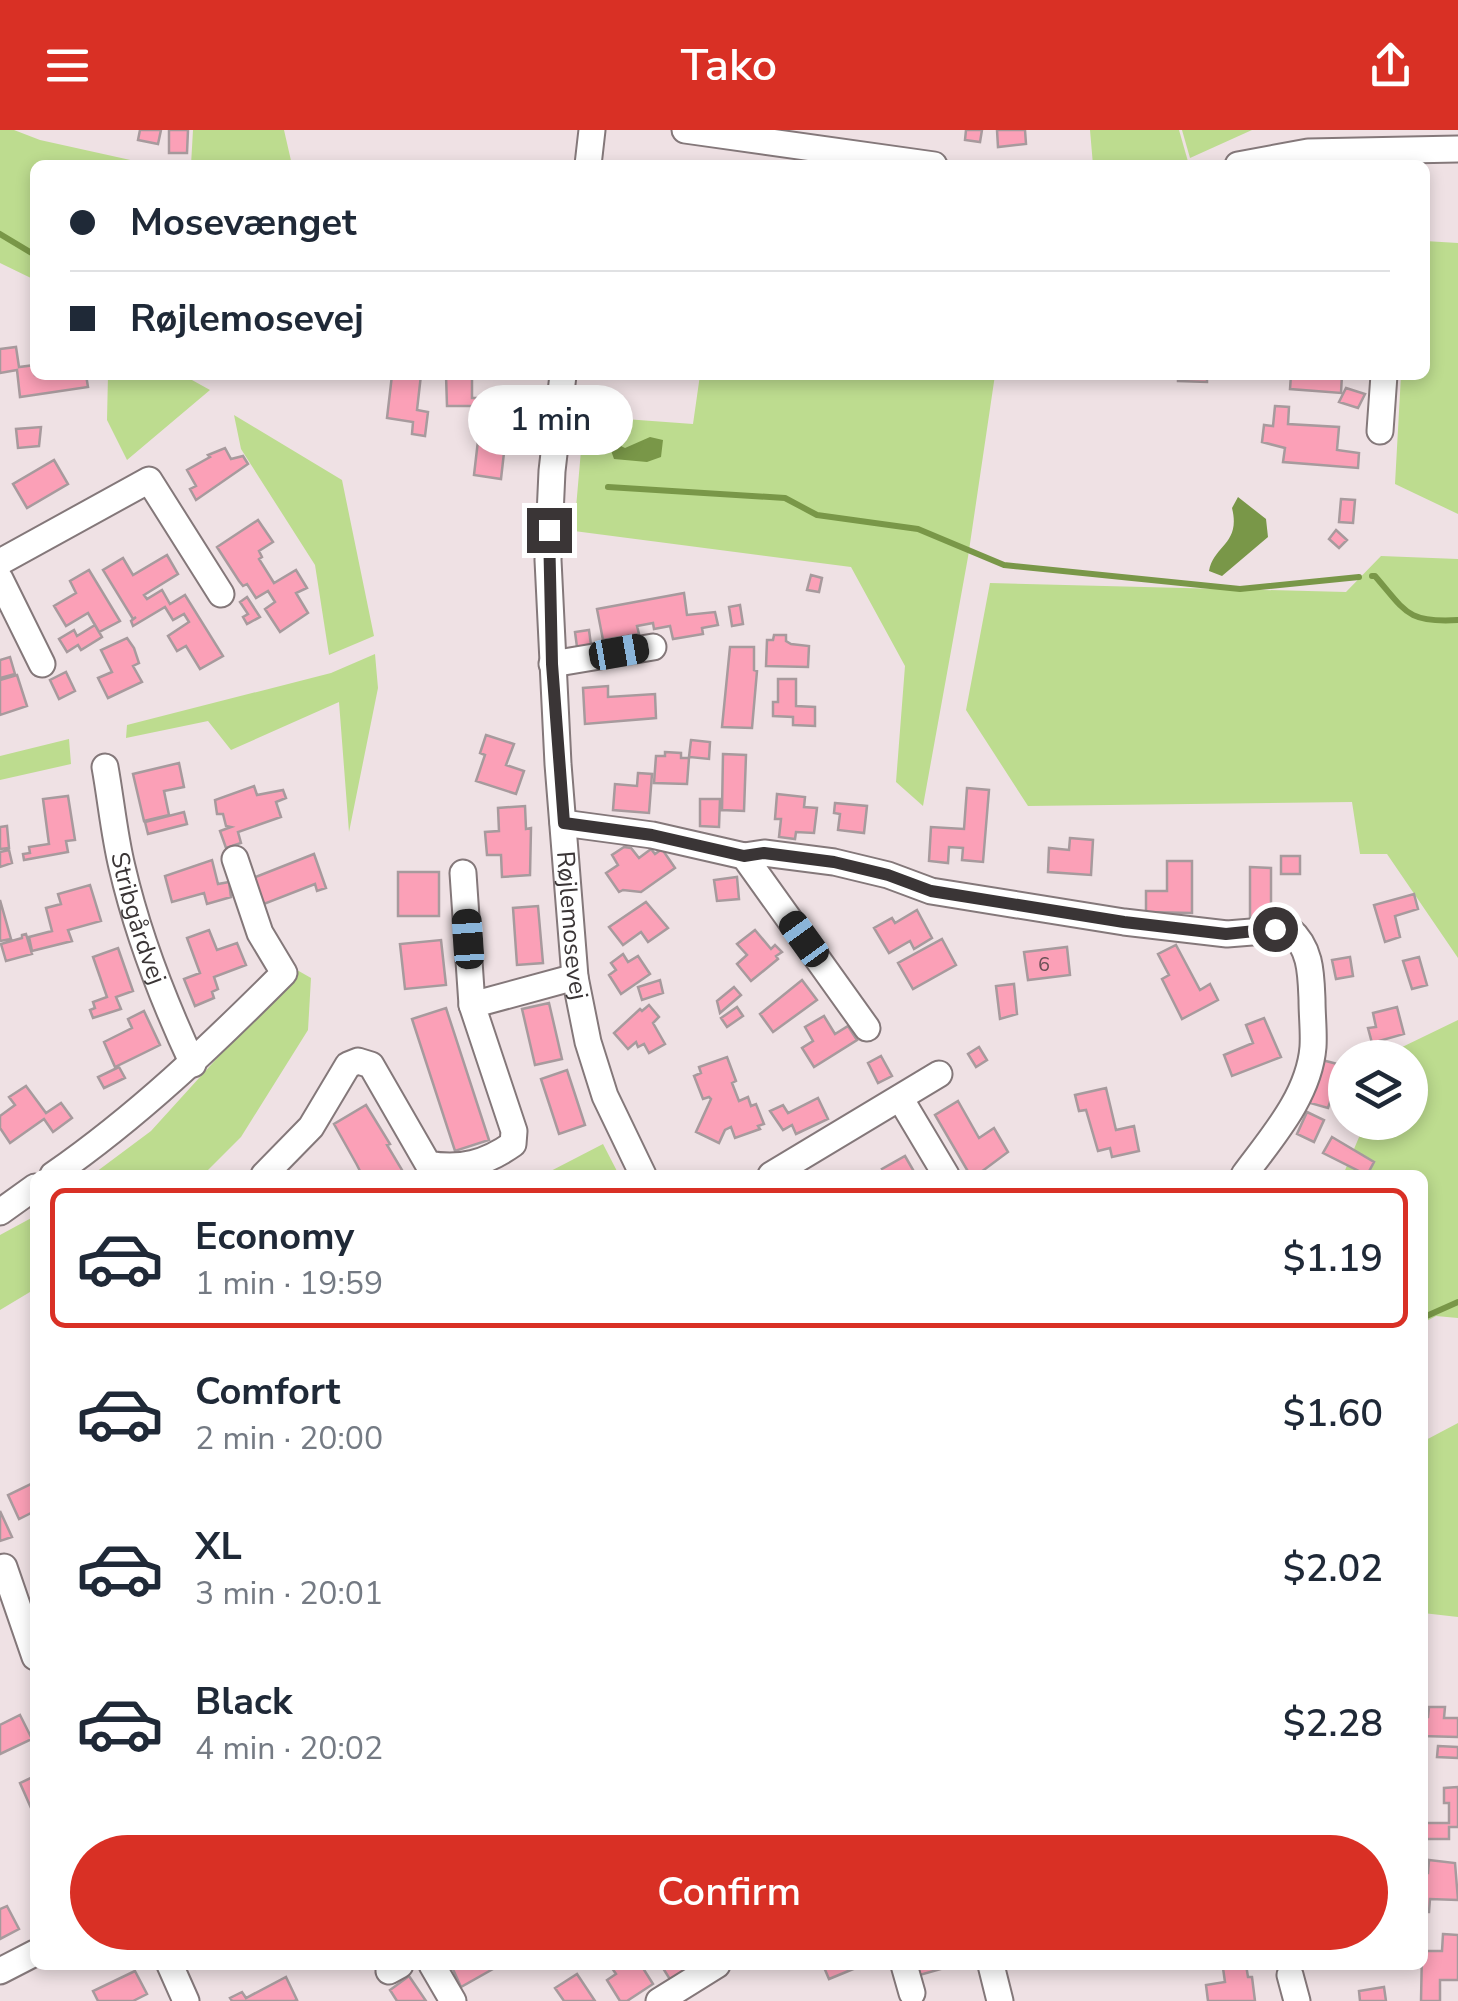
<!DOCTYPE html>
<html lang="en">
<head>
<meta charset="utf-8">
<style>
  body { margin:0; font-family:"Nunito Sans",sans-serif; background:#f6f6f7; color:#1f2937; height:100vh; display:flex; flex-direction:column; font-size:38px; white-space:nowrap }
  * { box-sizing:border-box; margin:0 }
  p { font-size:32px; color:#747a83 }
  .icon { flex:none; width:55px; height:55px; fill:none; stroke:currentColor; stroke-width:2; stroke-linecap:round; stroke-linejoin:round }
  .map { position:relative; flex:1; overflow:hidden }
  .panel { position:absolute; left:30px; top:1040px; width:1398px; height:800px; display:flex; flex-direction:column; background:#fff; border-radius:15px; box-shadow:0 5px 15px #0003 }
  .panel>* { flex:none }
  .hud { position:absolute; left:30px; top:30px; width:1400px; height:220px; border-radius:15px; box-shadow:0 5px 15px #0003; display:grid; align-content:center; height:220px; padding:0 40px; background:#fff }
  .fabs { position:absolute; left:1328px; top:910px; display:grid; gap:20px }
  .fabs a { display:grid; place-items:center; width:100px; height:100px; border-radius:50%; background:#fff; box-shadow:0 5px 15px #0003; font-size:50px }
  .end { position:absolute; width:45px; height:45px; margin:-22px; border:12px solid #3a3536; background:#fff; box-shadow:0 0 0 5px #fff }
  .from { border-radius:50% }
  .bubble { position:absolute; height:70px; border-radius:35px; background:#fff; box-shadow:0 5px 15px #0003; font-size:32px; font-weight:600; line-height:70px; text-align:center }
  .car { position:absolute; width:30px; height:60px; margin:-30px -15px; border-radius:12px; box-shadow:0 0 8px 2px #0007; background:linear-gradient(#222 24%,#8ab4d8 0 40%,#222 0 76%,#8ab4d8 0 86%,#222 0) }
  .hud b { display:flex; align-items:center; gap:35px; height:95px; font-size:38px }
  .hud b+b { border-top:2px solid #e0e1e3 }
  .hud i { width:25px; height:25px; background:#1f2937 }
  ul { padding:18px 0 0; list-style:none }
  li { display:flex; align-items:center; gap:30px; height:140px; margin:0 20px 15px; padding:0 20px; border:5px solid transparent; border-radius:15px }
  li div { flex:1 }
  li b { display:block; font-size:38px }
  li em { font-style:normal; font-weight:600 }
  li.current { border-color:#d93025 }
  li>.icon { width:90px; height:90px; stroke-width:1.5 }
  .primary-button { display:flex; gap:20px; margin-top:auto; padding:20px 40px }
  .primary-button a { flex:1; height:115px; border-radius:60px; background:#d93025; color:#fff; font-size:40px; font-weight:600; line-height:115px; text-align:center }
  header { display:flex; justify-content:space-between; align-items:center; height:130px; padding:0 40px; background:#d93025; color:#fff; font-size:45px; font-weight:600 }
  .map>svg:first-child { display:block }
</style>
</head>
<body>
<header><svg class="icon" aria-label="menu" viewBox="0 0 24 24"><path d="M4 6h16M4 12h16M4 18h16"/></svg>Tako<svg class="icon" aria-label="share" viewBox="0 0 24 24"><path d="M12 15V3M7 8l5-5 5 5M5 13v7h14v-7"/></svg></header>
<div class="map">
<svg width="1458" height="1871" viewBox="0 0 1458 1871">
  <rect width="100%" height="100%" fill="#efe1e4"/>
  <!-- green -->
  <path fill="#bddc8f" d="M 0,0 L 14,0 L 40,10 L 153,35 L 35,35 L 35,150 L 0,133 Z
    M 193,0 L 284,0 L 292,35 L 191,35 Z
    M 1090,0 L 1179,0 L 1189,35 L 1093,35 Z
    M 1182,0 L 1252,0 L 1190,28 Z
    M 1425,111 L 1458,113 L 1458,384 L 1395,354 L 1401,245 L 1425,245 Z
    M 108,245 L 183,245 L 210,260 L 127,330 L 107,290 Z
    M 700,245 L 995,245 L 968,427 L 923,676 L 896,652 L 905,536 L 851,437 L 574,401 L 584,286 L 693,294 Z
    M 234,285 L 342,350 L 374,506 L 329,525 L 315,435 L 241,319 Z
    M 1381,426 L 1458,429 L 1458,828 L 1387,724 L 1360,724 L 1352,672 L 1028,676 L 966,580 L 990,453 L 1346,462 Z
    M 375,524 L 378,558 L 349,702 L 339,572 L 231,620 L 208,591 L 126,608 L 127,595 L 331,543 Z
    M 69,609 L 71,634 L 0,650 L 0,626 Z
    M 297,840 L 311,848 L 308,900 L 241,1007 L 203,1045 L 92,1045 L 151,1001 Z
    M 1458,890 L 1458,1188 L 1436,1186 L 1423,1193 L 1422,1045 L 1343,1045 L 1365,993 L 1410,992 L 1410,928 L 1393,927 L 1396,920 Z
    M 603,1014 L 619,1045 L 543,1045 Z
    M 35,1086 L 35,1159 L 0,1180 L 0,1105 Z
    M 1458,1293 L 1458,1487 L 1423,1483 L 1422,1312 Z"/>
  <!-- water -->
  <path fill="#799748" d="M 650,307 L 663,310 L 661,327 L 647,332 L 614,329 L 607,309 L 625,318 Z
    M 1238,367 L 1266,389 L 1268,407 L 1222,446 L 1209,441 C 1214,415 1241,414 1232,378 Z"/>
  <g fill="none" stroke-linecap="round" stroke-linejoin="round">
    <!-- stream -->
    <path stroke="#799748" stroke-width="6" d="M 0,104 L 35,125
      M 608,357 L 785,368 L 817,385 L 918,399 L 1004,435 L 1240,459 L 1359,447
      M 1372,446 L 1375,446 C 1406,482 1407,493 1458,490
      M 1422,1188 L 1458,1172"/>
  </g>
  <!-- building -->
  <path fill="#fba0b7" stroke="#a79a9d" stroke-width="2.5" d="M 140,0 L 161,0 L 158,14 L 138,10 Z
    M 169,0 L 188,0 L 187,23 L 169,23 Z
    M 966,0 L 982,0 L 980,12 L 965,10 Z
    M 997,0 L 1025,0 L 1026,14 L 998,17 Z
    M 16,217 L 19,237 L 35,235 L 35,245 L 86,245 L 88,257 L 20,267 L 17,240 L 0,243 L 0,219 Z
    M 392,245 L 421,245 L 417,280 L 428,282 L 425,306 L 412,304 L 413,292 L 387,288 Z
    M 446,245 L 472,245 L 472,268 L 477,268 L 477,276 L 447,276 Z
    M 1178,245 L 1207,245 L 1207,252 L 1178,251 Z
    M 1291,245 L 1342,245 L 1341,263 L 1290,259 Z
    M 1346,258 L 1365,264 L 1358,278 L 1339,272 Z
    M 1275,276 L 1289,277 L 1288,294 L 1339,297 L 1337,320 L 1359,323 L 1358,338 L 1283,332 L 1285,318 L 1262,312 L 1264,295 L 1273,296 Z
    M 505,281 L 533,285 L 532,300 L 504,297 Z
    M 41,297 L 39,316 L 18,318 L 16,299 Z
    M 489,297 L 504,299 L 506,305 L 501,349 L 474,345 L 479,302 L 488,303 Z
    M 509,300 L 534,303 L 531,323 L 506,320 Z
    M 225,318 L 231,329 L 243,326 L 248,334 L 196,370 L 190,359 L 196,356 L 187,340 L 210,327 L 208,325 Z
    M 54,330 L 68,354 L 27,378 L 13,354 Z
    M 1341,369 L 1355,370 L 1353,393 L 1339,392 Z
    M 258,390 L 273,412 L 259,421 L 262,427 L 259,429 L 274,453 L 296,440 L 307,458 L 296,463 L 308,483 L 280,502 L 265,479 L 275,472 L 268,461 L 256,468 L 247,454 L 243,456 L 239,451 L 217,417 Z
    M 1336,400 L 1347,410 L 1339,418 L 1329,409 Z
    M 167,425 L 178,444 L 144,465 L 147,469 L 162,460 L 170,474 L 185,465 L 223,526 L 200,539 L 186,516 L 177,521 L 168,506 L 189,492 L 184,484 L 173,490 L 165,477 L 133,496 L 131,491 L 136,487 L 133,489 L 103,440 L 123,428 L 133,445 Z
    M 89,440 L 120,491 L 99,502 L 88,483 L 66,496 L 54,476 L 76,463 L 70,451 Z
    M 811,445 L 822,448 L 819,462 L 807,460 Z
    M 684,463 L 687,485 L 715,482 L 718,495 L 702,498 L 703,504 L 673,509 L 670,496 L 654,499 L 653,493 L 637,496 L 639,504 L 603,510 L 597,479 Z
    M 247,467 L 260,487 L 247,494 L 243,487 L 248,484 L 240,472 Z
    M 740,475 L 743,494 L 732,496 L 729,477 Z
    M 95,495 L 102,507 L 81,520 L 78,515 L 67,522 L 59,509 L 74,500 L 77,506 Z
    M 589,500 L 591,515 L 577,517 L 575,502 Z
    M 774,505 L 786,505 L 786,511 L 791,514 L 809,516 L 808,537 L 766,536 L 767,510 L 773,510 Z
    M 127,508 L 134,518 L 139,533 L 133,536 L 142,552 L 108,568 L 98,548 L 112,542 L 101,520 Z
    M 730,517 L 754,517 L 754,540 L 757,541 L 752,598 L 722,597 Z
    M 10,527 L 15,544 L 0,548 L 0,530 Z
    M 66,542 L 75,561 L 59,569 L 50,550 Z
    M 17,545 L 27,576 L 0,585 L 0,550 Z
    M 778,549 L 796,549 L 796,576 L 815,577 L 815,596 L 793,595 L 793,587 L 773,586 L 773,572 L 778,572 Z
    M 608,556 L 608,567 L 655,564 L 656,588 L 585,594 L 583,558 Z
    M 486,605 L 514,614 L 506,635 L 524,641 L 516,664 L 476,651 L 485,625 L 480,623 Z
    M 691,610 L 710,612 L 709,629 L 689,627 Z
    M 665,622 L 681,623 L 681,628 L 689,628 L 687,654 L 654,653 L 656,626 L 665,626 Z
    M 723,624 L 746,625 L 744,681 L 722,680 Z
    M 179,633 L 184,657 L 164,661 L 169,685 L 144,691 L 133,644 Z
    M 638,643 L 652,644 L 649,683 L 613,680 L 615,654 L 637,656 Z
    M 254,656 L 257,665 L 283,660 L 286,668 L 276,672 L 281,687 L 238,702 L 241,713 L 226,718 L 220,701 L 231,697 L 226,696 L 223,684 L 217,684 L 215,670 Z
    M 967,658 L 989,660 L 983,732 L 962,730 L 963,718 L 949,717 L 948,733 L 929,731 L 931,697 L 964,699 Z
    M 777,664 L 805,667 L 804,677 L 817,678 L 814,703 L 796,702 L 795,709 L 779,707 L 781,689 L 775,689 Z
    M 68,666 L 75,710 L 66,711 L 68,722 L 24,730 L 23,724 L 30,723 L 29,717 L 49,714 L 43,669 Z
    M 700,669 L 720,669 L 719,697 L 700,696 Z
    M 835,673 L 867,676 L 864,703 L 838,700 L 840,684 L 834,683 Z
    M 525,676 L 526,699 L 531,698 L 530,745 L 502,747 L 501,725 L 487,725 L 485,702 L 499,701 L 498,678 Z
    M 184,682 L 187,694 L 148,704 L 145,692 Z
    M 7,696 L 9,718 L 0,719 L 0,697 Z
    M 1070,708 L 1093,710 L 1091,745 L 1048,742 L 1049,718 L 1069,720 Z
    M 624,717 L 631,718 L 639,728 L 651,719 L 655,724 L 662,719 L 675,738 L 641,762 L 623,760 L 619,762 L 606,743 L 618,735 L 612,725 Z
    M 9,720 L 12,733 L 0,737 L 0,722 Z
    M 314,724 L 326,758 L 317,761 L 315,754 L 264,774 L 253,748 Z
    M 1281,726 L 1300,726 L 1300,744 L 1281,744 Z
    M 212,730 L 218,754 L 229,752 L 231,767 L 207,774 L 204,763 L 172,772 L 165,746 Z
    M 1167,731 L 1192,731 L 1192,783 L 1146,782 L 1146,761 L 1167,761 Z
    M 1250,737 L 1271,738 L 1271,788 L 1250,788 Z
    M 398,742 L 439,742 L 439,786 L 398,786 Z
    M 737,747 L 739,769 L 717,771 L 714,750 Z
    M 90,755 L 101,791 L 68,800 L 72,811 L 32,821 L 29,807 L 52,801 L 46,778 L 61,774 L 58,764 Z
    M 1414,764 L 1418,779 L 1395,786 L 1400,807 L 1385,812 L 1374,775 Z
    M 0,770 L 11,809 L 0,811 Z
    M 646,772 L 668,798 L 648,812 L 641,802 L 623,815 L 609,797 Z
    M 538,776 L 543,833 L 517,835 L 513,778 Z
    M 917,780 L 932,808 L 914,819 L 910,811 L 889,823 L 874,798 L 892,788 L 895,793 Z
    M 209,800 L 217,820 L 237,813 L 246,835 L 214,847 L 218,859 L 212,862 L 214,868 L 195,876 L 184,849 L 200,843 L 187,808 Z
    M 755,800 L 771,819 L 775,815 L 782,822 L 776,826 L 778,829 L 751,851 L 737,834 L 747,825 L 737,814 Z
    M 26,804 L 32,824 L 6,831 L 1,814 L 22,808 L 22,805 Z
    M 942,809 L 956,835 L 913,859 L 898,833 Z
    M 441,810 L 446,855 L 405,859 L 400,814 Z
    M 1176,815 L 1200,860 L 1210,854 L 1218,870 L 1182,889 L 1162,849 L 1169,845 L 1158,824 Z
    M 1067,817 L 1070,845 L 1028,850 L 1024,822 Z
    M 118,818 L 133,861 L 116,867 L 121,879 L 93,888 L 90,880 L 95,878 L 93,872 L 107,867 L 93,827 Z
    M 623,824 L 628,832 L 638,826 L 650,844 L 621,864 L 609,845 L 616,840 L 611,833 Z
    M 1350,827 L 1353,846 L 1336,849 L 1332,830 Z
    M 1419,827 L 1427,855 L 1412,859 L 1403,831 Z
    M 660,850 L 663,863 L 642,870 L 638,857 Z
    M 802,850 L 817,870 L 773,902 L 760,884 Z
    M 1014,854 L 1017,884 L 1000,889 L 996,856 Z
    M 734,857 L 741,865 L 720,883 L 717,871 Z
    M 549,873 L 562,929 L 535,935 L 522,879 Z
    M 649,875 L 659,887 L 653,893 L 665,914 L 649,923 L 644,914 L 638,917 L 636,912 L 628,919 L 614,903 L 640,879 L 642,881 Z
    M 737,877 L 743,886 L 727,897 L 721,888 Z
    M 1397,877 L 1404,904 L 1372,913 L 1368,898 L 1376,897 L 1373,883 Z
    M 446,878 L 489,1010 L 455,1021 L 412,889 Z
    M 144,881 L 160,915 L 115,937 L 104,912 L 132,898 L 128,889 Z
    M 824,886 L 835,904 L 848,896 L 857,910 L 814,937 L 802,918 L 813,911 L 805,897 Z
    M 1264,888 L 1281,927 L 1232,946 L 1224,925 L 1253,913 L 1246,895 Z
    M 979,917 L 987,930 L 976,937 L 968,924 Z
    M 881,926 L 892,946 L 878,953 L 868,933 Z
    M 727,927 L 736,951 L 732,953 L 739,971 L 748,967 L 751,976 L 756,974 L 764,994 L 758,996 L 760,999 L 735,1008 L 731,997 L 725,1000 L 719,1013 L 696,1002 L 711,969 L 709,967 L 703,969 L 694,946 L 701,943 L 699,937 Z
    M 1322,930 L 1345,936 L 1339,964 L 1333,963 L 1328,978 L 1310,973 Z
    M 119,937 L 125,948 L 104,958 L 98,947 Z
    M 567,940 L 585,995 L 559,1004 L 541,949 Z
    M 26,956 L 46,983 L 61,973 L 72,988 L 53,1002 L 44,989 L 10,1013 L 0,998 L 0,986 L 15,975 L 9,967 Z
    M 1106,958 L 1116,1000 L 1134,996 L 1139,1021 L 1112,1027 L 1110,1018 L 1098,1021 L 1086,980 L 1079,981 L 1075,965 Z
    M 818,968 L 828,989 L 796,1004 L 792,995 L 783,1000 L 770,981 L 783,975 L 788,983 Z
    M 958,971 L 979,1008 L 994,998 L 1008,1022 L 977,1045 L 970,1045 L 935,985 Z
    M 366,975 L 390,1014 L 387,1015 L 405,1045 L 362,1045 L 357,1035 L 334,994 Z
    M 1307,982 L 1324,990 L 1314,1012 L 1297,1004 Z
    M 1332,1007 L 1374,1032 L 1367,1045 L 1323,1023 Z
    M 905,1026 L 916,1045 L 886,1045 L 882,1039 Z
    M 35,1352 L 35,1381 L 19,1389 L 8,1365 Z
    M 0,1381 L 12,1407 L 0,1411 Z
    M 1429,1577 L 1445,1577 L 1444,1588 L 1458,1588 L 1458,1607 L 1422,1606 L 1422,1587 L 1428,1587 Z
    M 20,1585 L 32,1609 L 0,1624 L 0,1595 Z
    M 1438,1616 L 1458,1617 L 1458,1628 L 1437,1627 Z
    M 35,1646 L 35,1687 L 20,1653 Z
    M 1458,1657 L 1458,1697 L 1449,1697 L 1449,1709 L 1422,1709 L 1426,1693 L 1449,1693 L 1449,1673 L 1444,1673 L 1444,1658 Z
    M 1429,1730 L 1455,1733 L 1458,1770 L 1430,1769 L 1429,1782 L 1422,1782 L 1422,1743 L 1428,1743 Z
    M 7,1776 L 19,1799 L 0,1809 L 0,1779 Z
    M 1443,1804 L 1458,1805 L 1458,1850 L 1440,1850 L 1440,1871 L 1421,1871 L 1422,1821 L 1442,1821 Z
    M 451,1835 L 500,1835 L 461,1857 Z
    M 610,1835 L 641,1835 L 653,1854 L 627,1871 L 620,1871 L 607,1850 L 616,1844 Z
    M 661,1835 L 695,1835 L 671,1851 Z
    M 823,1835 L 863,1835 L 829,1849 Z
    M 911,1835 L 947,1835 L 948,1837 L 916,1846 Z
    M 1246,1835 L 1248,1847 L 1252,1847 L 1255,1871 L 1208,1871 L 1206,1855 L 1225,1852 L 1223,1838 Z
    M 135,1841 L 147,1864 L 133,1871 L 98,1871 L 93,1861 Z
    M 577,1844 L 595,1871 L 564,1871 L 555,1858 Z
    M 409,1846 L 426,1871 L 397,1871 L 390,1860 Z
    M 286,1847 L 297,1870 L 294,1871 L 232,1871 L 230,1868 L 242,1862 L 246,1868 Z
    M 1384,1857 L 1386,1871 L 1360,1871 L 1359,1861 Z"/>
  <g fill="none" stroke-linecap="round" stroke-linejoin="round">
    <defs>
      <g id="minor">
        <path d="M 685,0 L 934,35"/>
        <path d="M 588,35 L 592,0"/>
        <path d="M 1238,35 L 1308,22 L 1458,19"/>
        <path id="s1" d="M 563,245 L 552,341 L 548,430 L 558,634 L 575,847 L 588,912 L 605,966 L 643,1045"/>
        <path d="M 1380,301 L 1384,245"/>
        <path d="M 0,432 L 149,350 L 221,464"/>
        <path d="M 0,449 L 42,534"/>
        <path d="M 552,534 L 653,517"/>
        <path id="s2" d="M 105,637 C 111,670 114,704 122,737 C 138,806 163,870 193,934"/>
        <path d="M 563,693 L 652,705 L 744,726 L 764,723 L 834,732 L 888,745 L 931,761 L 1124,792 L 1227,804 L 1289,799 C 1311,818 1311,843 1312,870 C 1312,886 1314,902 1313,917 C 1309,966 1272,1007 1244,1045"/>
        <path d="M 744,726 L 867,898"/>
        <path d="M 463,743 L 472,875"/>
        <path d="M 900,968 L 946,1045"/>
        <path d="M 53,1045 C 138,986 211,916 284,843 L 260,803 L 235,729"/>
        <path d="M 264,1045 L 311,997 L 348,935 L 358,931 L 371,935 L 428,1034 C 461,1040 486,1033 513,1014 L 514,1001 L 472,875 L 575,847"/>
        <path d="M 771,1045 L 939,944"/>
        <path d="M 0,1082 L 35,1057"/>
        <path d="M 4,1437 L 35,1527"/>
        <path d="M 170,1835 L 186,1871"/>
        <path d="M 432,1835 L 453,1871"/>
        <path d="M 904,1835 L 912,1863"/>
        <path d="M 991,1835 L 1000,1871"/>
        <path d="M 0,1841 L 35,1823"/>
        <path d="M 389,1841 L 400,1835"/>
        <path d="M 1290,1845 L 1297,1871"/>
        <path d="M 659,1871 L 717,1835"/>
      </g>
    </defs>
    <!-- minor casing -->
    <use href="#minor" stroke="#84787a" stroke-width="29"/>
    <!-- minor -->
    <use href="#minor" stroke="#fff" stroke-width="25"/>
  </g>
  <g fill="none" stroke-linecap="round" stroke-linejoin="round">
    <!-- route -->
    <path stroke="#3a3536" stroke-width="12" d="M 549,400 L 552,534 L 564,693 L 652,705 L 744,726 L 764,723 L 834,732 L 888,745 L 931,761 L 1124,792 L 1226,804 L 1275,799"/>
  </g>
  <g text-anchor="middle" dominant-baseline="central" stroke-width="8" stroke-linejoin="round" paint-order="stroke">
    <!-- number labels -->
    <g font-size="20" fill="#6a5056">
      <text x="1044" y="834">6</text>
    </g>
    <!-- street labels -->
    <g font-size="25" fill="#3a3536" stroke="#efe1e4">
      <text stroke="none"><textPath href="#s2" startOffset="155">Stribgårdvej</textPath></text>
      <text stroke="none"><textPath href="#s1" startOffset="552">Røjlemosevej</textPath></text>
    </g>
  </g>
</svg>
<div class="fabs">
<a><svg class="icon" aria-label="layers" viewBox="0 0 24 24"><path d="M12 4l9 5-9 5-9-5zM3 14l9 5 9-5"/></svg></a>
</div>
<i class="end from" style="left:1275px;top:799px"></i>
<i class="end" style="left:549px;top:400px"></i>
<div class="bubble" style="left:468px;top:255px;width:165px">1 min</div>
<i class="car" style="left:619px;top:522px;rotate:80deg"></i>
<i class="car" style="left:468px;top:809px;rotate:356deg"></i>
<i class="car" style="left:804px;top:809px;rotate:324deg"></i>
<div class="hud">
<b><i class="from"></i>Mosevænget</b>
<b><i></i>Røjlemosevej</b>
</div>
<section class="panel">
<ul>
<li class="current"><svg class="icon" aria-label="car" viewBox="0 0 24 24"><path d="M5 17H2v-5l4-1 3-4h7l3 4 3 1v5h-3M9 17h6M6 11h13"/><circle cx="7" cy="17" r="2"/><circle cx="17" cy="17" r="2"/></svg><div><b>Economy</b><p>1 min · 19:59</p></div><em>$1.19</em></li>
<li><svg class="icon" aria-label="car" viewBox="0 0 24 24"><path d="M5 17H2v-5l4-1 3-4h7l3 4 3 1v5h-3M9 17h6M6 11h13"/><circle cx="7" cy="17" r="2"/><circle cx="17" cy="17" r="2"/></svg><div><b>Comfort</b><p>2 min · 20:00</p></div><em>$1.60</em></li>
<li><svg class="icon" aria-label="car" viewBox="0 0 24 24"><path d="M5 17H2v-5l4-1 3-4h7l3 4 3 1v5h-3M9 17h6M6 11h13"/><circle cx="7" cy="17" r="2"/><circle cx="17" cy="17" r="2"/></svg><div><b>XL</b><p>3 min · 20:01</p></div><em>$2.02</em></li>
<li><svg class="icon" aria-label="car" viewBox="0 0 24 24"><path d="M5 17H2v-5l4-1 3-4h7l3 4 3 1v5h-3M9 17h6M6 11h13"/><circle cx="7" cy="17" r="2"/><circle cx="17" cy="17" r="2"/></svg><div><b>Black</b><p>4 min · 20:02</p></div><em>$2.28</em></li>
</ul>
<div class="primary-button"><a>Confirm</a></div>
</section>
</div>
</body>
</html>
